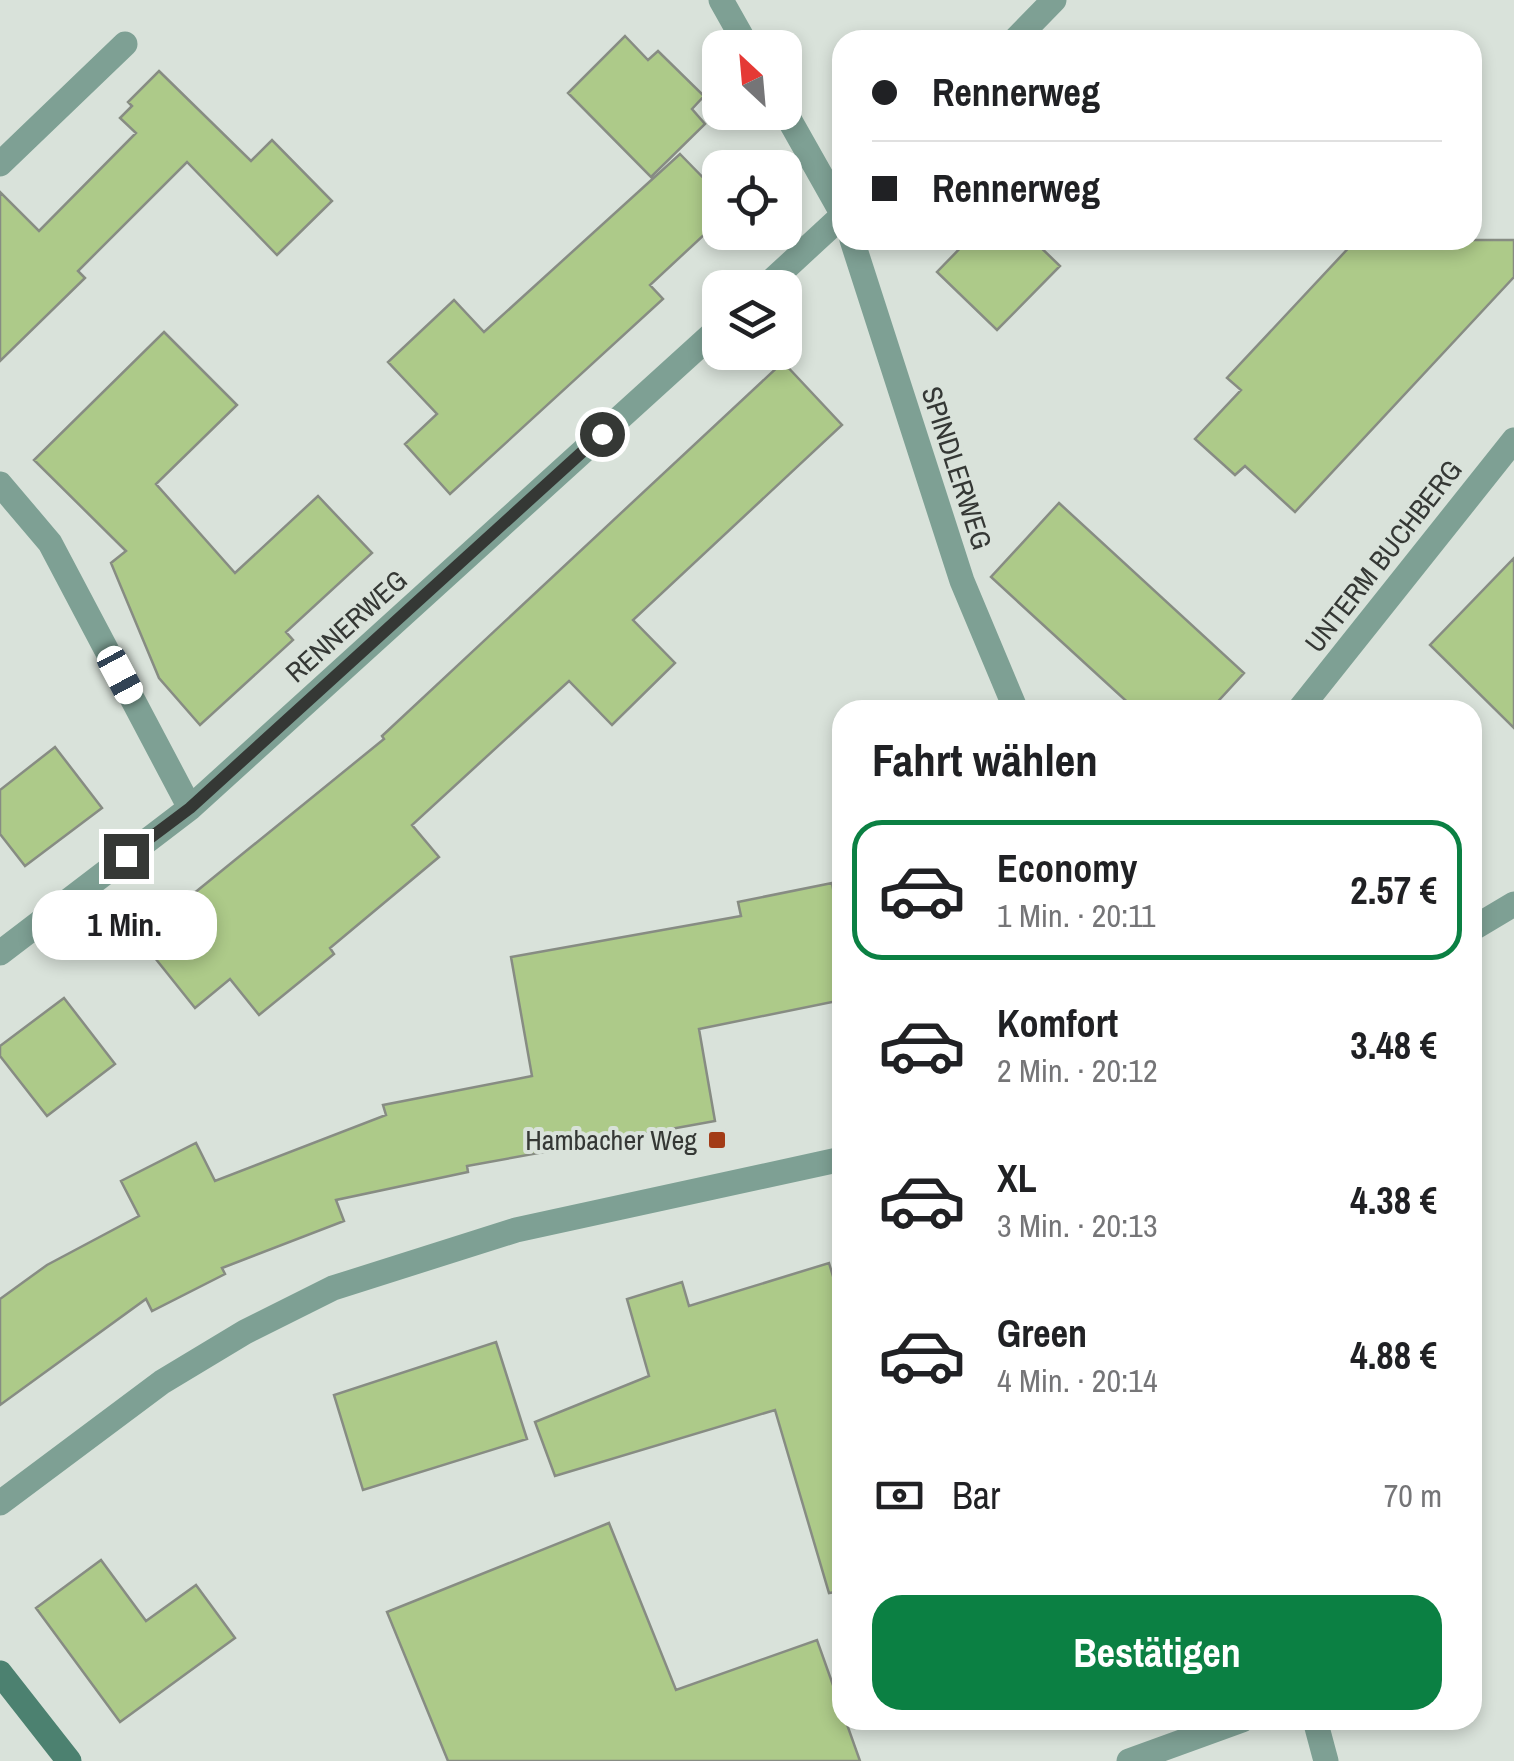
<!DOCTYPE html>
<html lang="de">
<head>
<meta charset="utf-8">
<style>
  body { margin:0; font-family:"Archivo Narrow",sans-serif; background:#f2f2f2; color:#202124; height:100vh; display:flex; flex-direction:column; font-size:38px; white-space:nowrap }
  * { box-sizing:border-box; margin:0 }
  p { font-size:32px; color:#757577 }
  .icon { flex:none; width:55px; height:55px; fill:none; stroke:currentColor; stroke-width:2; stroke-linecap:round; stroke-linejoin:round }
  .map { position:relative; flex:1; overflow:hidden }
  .sheet { position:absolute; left:832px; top:700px; width:650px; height:1030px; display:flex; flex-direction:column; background:#fff; border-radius:30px; box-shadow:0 5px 15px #0003 }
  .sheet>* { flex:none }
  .guide { position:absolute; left:832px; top:30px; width:650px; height:220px; border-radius:30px; box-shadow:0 5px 15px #0003; display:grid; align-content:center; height:220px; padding:0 40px; background:#fff }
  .needle { width:65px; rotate:334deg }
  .fabs { position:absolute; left:702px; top:30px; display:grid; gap:20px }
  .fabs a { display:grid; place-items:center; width:100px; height:100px; border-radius:20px; background:#fff; box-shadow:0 5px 15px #0003; font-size:50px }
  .end { position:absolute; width:45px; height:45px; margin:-22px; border:12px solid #353835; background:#fff; box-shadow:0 0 0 5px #fff }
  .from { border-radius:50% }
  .bubble { position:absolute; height:70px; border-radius:30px; background:#fff; box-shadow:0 5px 15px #0003; font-size:32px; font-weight:700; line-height:70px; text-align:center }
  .car { position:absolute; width:30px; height:60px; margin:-30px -15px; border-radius:12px; box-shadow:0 0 8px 2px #0007; background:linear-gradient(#fff 24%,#345 0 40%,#fff 0 76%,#345 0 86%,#fff 0) }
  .guide b { display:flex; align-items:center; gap:35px; height:95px; font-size:38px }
  .guide b+b { border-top:2px solid #e0e0e0 }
  .guide i { width:25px; height:25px; background:#202124 }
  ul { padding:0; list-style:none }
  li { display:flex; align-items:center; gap:30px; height:140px; margin:0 20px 15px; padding:0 20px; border:5px solid transparent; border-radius:30px }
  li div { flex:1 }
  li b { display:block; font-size:38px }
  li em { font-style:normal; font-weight:700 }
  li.current { border-color:#0b8043 }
  li>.icon { width:90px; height:90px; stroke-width:1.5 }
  h2 { padding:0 40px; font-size:45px; line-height:120px }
  .pay { display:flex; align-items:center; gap:25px; height:110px; padding:0 40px; font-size:38px }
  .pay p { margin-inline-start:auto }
  .action { display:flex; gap:20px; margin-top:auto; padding:20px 40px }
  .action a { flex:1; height:115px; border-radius:30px; background:#0b8043; color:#fff; font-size:40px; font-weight:700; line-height:115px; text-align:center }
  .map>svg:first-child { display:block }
</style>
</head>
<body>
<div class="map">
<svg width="1514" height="1761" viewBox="0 0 1514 1761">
  <rect width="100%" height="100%" fill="#d9e2da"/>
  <!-- building -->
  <path fill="#adca89" stroke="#878c83" stroke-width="2.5" d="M 625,36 L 648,60 L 658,51 L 704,96 L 692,109 L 705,124 L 651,177 L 568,93 Z
    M 159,71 L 251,161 L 272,140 L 332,201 L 277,255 L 187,162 L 78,271 L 85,278 L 0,361 L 0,192 L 39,231 L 136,133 L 120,118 L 132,106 L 128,102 Z
    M 680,154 L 720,195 L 720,220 L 650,285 L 663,299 L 450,494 L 405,444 L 437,414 L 388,362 L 454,300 L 484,332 Z
    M 968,240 L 1033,240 L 1060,266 L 997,330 L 937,272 Z
    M 1356,240 L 1514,240 L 1514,277 L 1295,512 L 1245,466 L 1235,475 L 1195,439 L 1241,390 L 1227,378 Z
    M 164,332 L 237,405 L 156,484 L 235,573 L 318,496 L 372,553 L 286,632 L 293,640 L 200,725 L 159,678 L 111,563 L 126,551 L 34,460 Z
    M 783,362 L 842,425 L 633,620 L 675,663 L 612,725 L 569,681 L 412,825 L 439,857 L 330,948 L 334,954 L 259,1015 L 230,979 L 195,1008 L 139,938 L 384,739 L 382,736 Z
    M 1059,503 L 1244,673 L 1210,710 L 1136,710 L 991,577 Z
    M 1514,558 L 1514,728 L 1430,645 Z
    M 55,747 L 102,808 L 25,866 L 0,834 L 0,790 Z
    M 832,883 L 842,938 L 842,1000 L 699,1029 L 715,1121 L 467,1166 L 468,1172 L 336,1200 L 344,1221 L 222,1268 L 225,1274 L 152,1311 L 146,1299 L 0,1405 L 0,1299 L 47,1265 L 139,1216 L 121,1181 L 196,1143 L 215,1181 L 386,1115 L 383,1105 L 532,1076 L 511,957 L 741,916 L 738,902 Z
    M 64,998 L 115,1064 L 47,1116 L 0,1056 L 0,1046 Z
    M 829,1263 L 842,1306 L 842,1591 L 829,1593 L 775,1410 L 555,1476 L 535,1422 L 649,1376 L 627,1299 L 682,1282 L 689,1306 Z
    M 496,1342 L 527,1439 L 363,1490 L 334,1395 Z
    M 609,1523 L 676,1690 L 817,1640 L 860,1761 L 448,1761 L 387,1612 Z
    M 101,1560 L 146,1621 L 196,1585 L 235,1638 L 120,1722 L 36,1608 Z"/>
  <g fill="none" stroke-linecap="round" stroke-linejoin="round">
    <!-- street -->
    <path stroke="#7ea094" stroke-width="25" d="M 721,0 L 748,48
      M 1015,40 L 1054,0
      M 785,112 L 842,213
      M 0,164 L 125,44
      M 852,240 L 962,581 L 1016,710
      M 764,288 L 842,216
      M 0,484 L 50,543 L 190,808
      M 1299,710 L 1514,440
      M 1472,929 L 1514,904
      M 0,953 L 190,808 L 720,327
      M 0,1503 L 162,1382 L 245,1332 L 333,1288 L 516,1230 L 842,1159
      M 1315,1720 L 1326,1761
      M 1129,1761 L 1242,1720"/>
    <!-- secondary -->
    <path stroke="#4c8170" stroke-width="25" d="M 0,1673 L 69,1761"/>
  </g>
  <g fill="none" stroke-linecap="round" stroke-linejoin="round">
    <!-- route -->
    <path stroke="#353835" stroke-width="12" d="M 126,856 L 190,808 L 602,434"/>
  </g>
  <!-- markers -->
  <rect fill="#a33c17" stroke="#d9e2da" stroke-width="4" x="707" y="1130" width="20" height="20" rx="5"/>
  <g text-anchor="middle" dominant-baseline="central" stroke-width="8" stroke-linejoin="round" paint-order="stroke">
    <!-- street labels -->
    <g font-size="28" fill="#353835" stroke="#d9e2da">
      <text transform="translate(957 468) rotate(72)">SPINDLERWEG</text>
      <text transform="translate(1383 556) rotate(-52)">UNTERM BUCHBERG</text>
      <text transform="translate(346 626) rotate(-42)">RENNERWEG</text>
    </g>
    <!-- poi labels -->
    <g font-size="28" fill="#353835" stroke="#d9e2da" text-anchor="end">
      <text x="697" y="1140">Hambacher Weg</text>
    </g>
  </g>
</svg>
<div class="fabs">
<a><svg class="needle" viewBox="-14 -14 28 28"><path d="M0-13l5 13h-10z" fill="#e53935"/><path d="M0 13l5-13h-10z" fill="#757577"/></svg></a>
<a><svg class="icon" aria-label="locate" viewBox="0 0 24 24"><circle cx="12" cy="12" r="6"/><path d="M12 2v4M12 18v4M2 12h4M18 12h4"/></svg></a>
<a><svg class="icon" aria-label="layers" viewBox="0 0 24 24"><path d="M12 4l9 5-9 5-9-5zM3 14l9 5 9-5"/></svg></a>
</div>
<i class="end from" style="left:602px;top:434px"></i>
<i class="end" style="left:126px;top:856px"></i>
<div class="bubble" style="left:32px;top:890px;width:185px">1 Min.</div>
<i class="car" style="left:120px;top:675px;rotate:152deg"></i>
<div class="guide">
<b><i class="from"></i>Rennerweg</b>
<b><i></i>Rennerweg</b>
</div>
<section class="sheet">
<h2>Fahrt wählen</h2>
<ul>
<li class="current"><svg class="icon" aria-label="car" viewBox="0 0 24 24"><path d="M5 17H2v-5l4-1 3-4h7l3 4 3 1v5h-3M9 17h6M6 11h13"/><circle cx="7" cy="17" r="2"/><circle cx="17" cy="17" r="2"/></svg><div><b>Economy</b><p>1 Min. · 20:11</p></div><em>2.57 €</em></li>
<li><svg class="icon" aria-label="car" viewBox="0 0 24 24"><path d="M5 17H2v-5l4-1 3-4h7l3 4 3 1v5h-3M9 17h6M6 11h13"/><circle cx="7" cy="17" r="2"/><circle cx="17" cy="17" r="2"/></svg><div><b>Komfort</b><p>2 Min. · 20:12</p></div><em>3.48 €</em></li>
<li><svg class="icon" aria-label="car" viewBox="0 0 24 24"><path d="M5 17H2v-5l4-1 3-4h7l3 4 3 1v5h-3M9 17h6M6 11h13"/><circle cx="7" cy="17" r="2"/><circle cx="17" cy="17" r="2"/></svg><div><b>XL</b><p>3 Min. · 20:13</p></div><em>4.38 €</em></li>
<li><svg class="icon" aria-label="car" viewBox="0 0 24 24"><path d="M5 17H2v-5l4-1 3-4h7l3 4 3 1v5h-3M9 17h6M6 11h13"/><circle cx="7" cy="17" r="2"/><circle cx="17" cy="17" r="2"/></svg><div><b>Green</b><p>4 Min. · 20:14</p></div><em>4.88 €</em></li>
</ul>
<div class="pay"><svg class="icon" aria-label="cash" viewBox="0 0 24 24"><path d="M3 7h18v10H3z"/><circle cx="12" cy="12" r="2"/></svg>Bar<p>70 m</p></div>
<div class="action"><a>Bestätigen</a></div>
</section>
</div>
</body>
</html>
